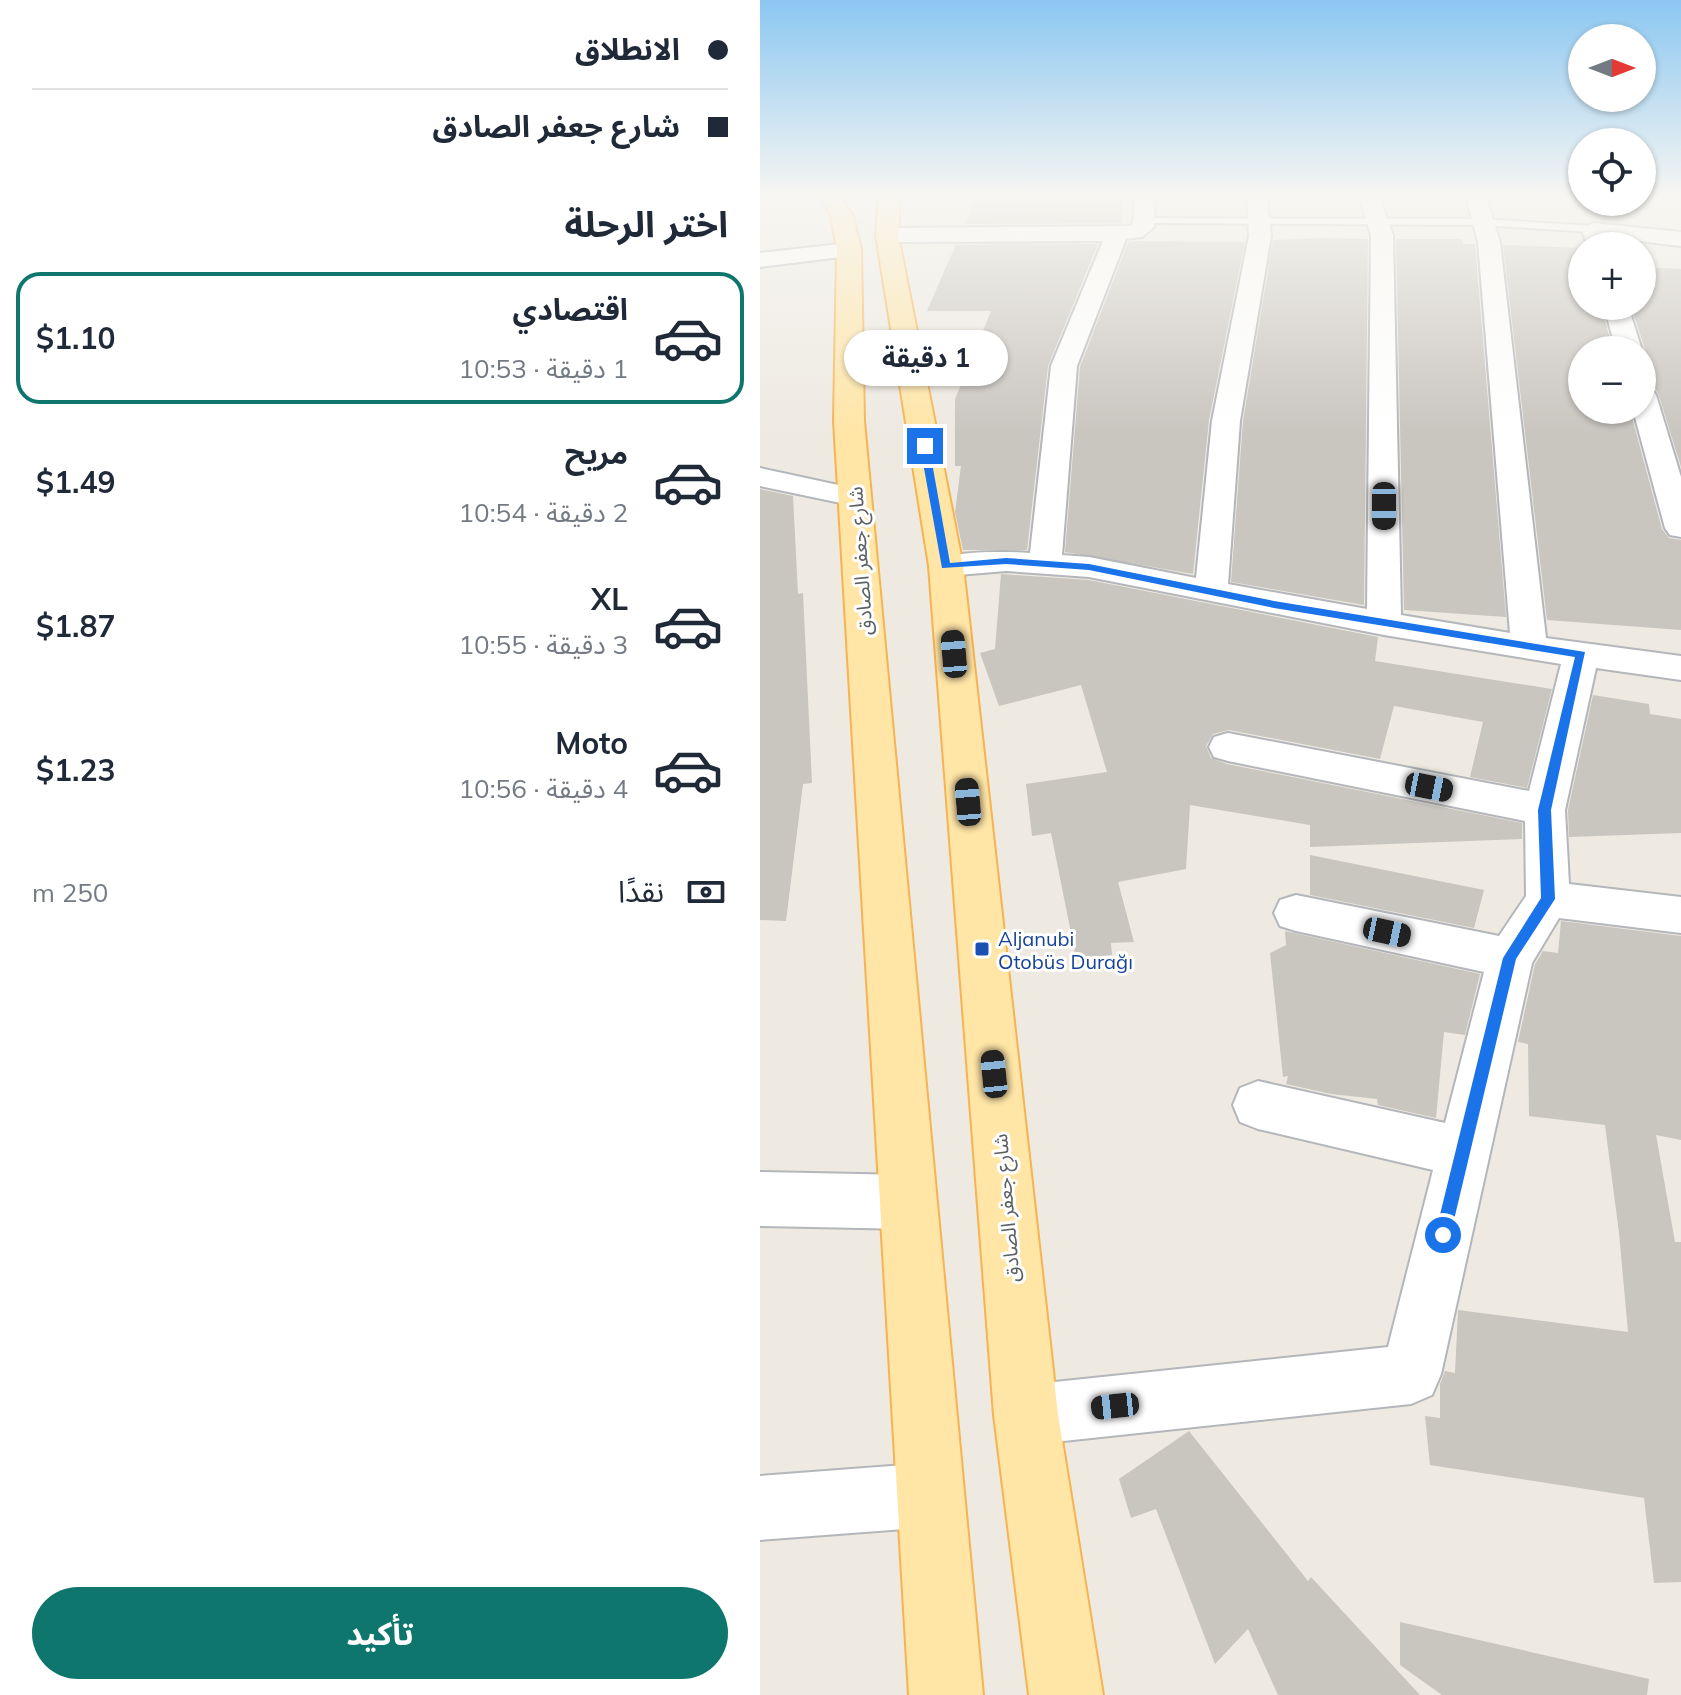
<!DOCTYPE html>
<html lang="ar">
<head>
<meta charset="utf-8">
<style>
  body { margin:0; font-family:Mulish,"Noto Sans Arabic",sans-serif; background:#f2f2f3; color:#1f2937; direction:rtl; height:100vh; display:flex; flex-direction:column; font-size:30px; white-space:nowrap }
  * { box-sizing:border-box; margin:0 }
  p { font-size:26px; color:#747a83 }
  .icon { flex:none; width:44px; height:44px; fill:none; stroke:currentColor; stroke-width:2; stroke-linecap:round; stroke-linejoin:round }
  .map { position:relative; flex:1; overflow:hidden; direction:ltr }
  .panel { display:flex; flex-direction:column; background:#fff; width:760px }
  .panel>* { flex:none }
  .banner { display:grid; align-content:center; height:176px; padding:0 32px; background:#fff }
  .needle { width:52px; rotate:90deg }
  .buttons { position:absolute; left:808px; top:24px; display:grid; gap:16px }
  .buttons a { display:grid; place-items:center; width:88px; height:88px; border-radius:50%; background:#fff; box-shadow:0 2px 6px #0004; font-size:40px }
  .end { position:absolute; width:36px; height:36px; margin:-18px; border:10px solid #1a73e8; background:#fff; box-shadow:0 0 0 4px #fff }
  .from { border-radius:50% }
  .bubble { position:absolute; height:56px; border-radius:28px; background:#fff; box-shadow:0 2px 6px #0004; font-size:26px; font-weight:700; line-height:56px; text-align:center; direction:rtl }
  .car { position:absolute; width:24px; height:48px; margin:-24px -12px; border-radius:10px; box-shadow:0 0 6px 2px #0007; background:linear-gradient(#222 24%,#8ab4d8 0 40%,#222 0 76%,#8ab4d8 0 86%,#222 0) }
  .banner b { display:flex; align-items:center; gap:28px; height:76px; font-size:30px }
  .banner b+b { border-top:2px solid #e0e1e3 }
  .banner i { width:20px; height:20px; background:#1f2937 }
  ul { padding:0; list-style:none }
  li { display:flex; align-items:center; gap:24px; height:132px; margin:0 16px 12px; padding:0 16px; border:4px solid transparent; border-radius:24px }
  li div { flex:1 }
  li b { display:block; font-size:30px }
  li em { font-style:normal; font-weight:700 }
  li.on { border-color:#0f766e }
  li>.icon { width:72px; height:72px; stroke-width:1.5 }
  h2 { padding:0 32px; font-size:36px; line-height:96px }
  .pay { display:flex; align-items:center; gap:20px; height:88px; padding:0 32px; font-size:30px }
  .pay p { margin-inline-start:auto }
  .primary-button { display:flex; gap:16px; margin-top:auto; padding:16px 32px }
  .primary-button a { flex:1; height:92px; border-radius:48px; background:#0f766e; color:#fff; font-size:32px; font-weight:700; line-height:92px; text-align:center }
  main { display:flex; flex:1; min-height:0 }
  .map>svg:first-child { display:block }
</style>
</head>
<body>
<main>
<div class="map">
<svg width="921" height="1695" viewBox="0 0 921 1695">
  <rect width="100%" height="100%" fill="#eeeae2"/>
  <!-- building -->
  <path fill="#c9c5bf" d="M 217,197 L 363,197 L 362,223 L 205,224 Z
    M 564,238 L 608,239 L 604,605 L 471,582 L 483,421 L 513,240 Z
    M 636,239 L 702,239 L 703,244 L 715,244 L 746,617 L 644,610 Z
    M 376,241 L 485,242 L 449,420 L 433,574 L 305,552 L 320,367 L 368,242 Z
    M 338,244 L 288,366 L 267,550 L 203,550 L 195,512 L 201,466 L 195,466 L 195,399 L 231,311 L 167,311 L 186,267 L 196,245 Z
    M 743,245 L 822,248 L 822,306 L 841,306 L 853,350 L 822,350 L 822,410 L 870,410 L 902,529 L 909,538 L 921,540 L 921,630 L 787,620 Z
    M 882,267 L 921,269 L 921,467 L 898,393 L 893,386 L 882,384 L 882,353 L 885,349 L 871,306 L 882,306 Z
    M 0,489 L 33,496 L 38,594 L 43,593 L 52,783 L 43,784 L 26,921 L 0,920 Z
    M 241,574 L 329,580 L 618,637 L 615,661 L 792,689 L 767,788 L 710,777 L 723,722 L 634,706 L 620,759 L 469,730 L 453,734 L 446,746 L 451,758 L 467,764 L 762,823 L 762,839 L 550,847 L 550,825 L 430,805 L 426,869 L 358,882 L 374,942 L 351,943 L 352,955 L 316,958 L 291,833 L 272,836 L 266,784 L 347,772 L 321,685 L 239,706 L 220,653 L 235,649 Z
    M 833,695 L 889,704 L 890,714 L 921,719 L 921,833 L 809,837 L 808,810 Z
    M 550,855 L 724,890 L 714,928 L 550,895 Z
    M 801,921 L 921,936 L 921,1140 L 896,1135 L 915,1242 L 921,1242 L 921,1582 L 894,1583 L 884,1498 L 670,1465 L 665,1416 L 680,1418 L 680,1384 L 685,1371 L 695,1373 L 698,1310 L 868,1332 L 859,1233 L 845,1125 L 769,1116 L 768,1044 L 758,1042 L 775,964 L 783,951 L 798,953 Z
    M 525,931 L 720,974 L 705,1035 L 684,1032 L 676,1118 L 618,1105 L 617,1099 L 571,1094 L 526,1084 L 528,1076 L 523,1077 L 510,953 L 526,945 Z
    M 429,1431 L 548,1581 L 551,1577 L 660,1695 L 518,1695 L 488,1629 L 455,1664 L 396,1509 L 371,1518 L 359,1479 Z
    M 640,1622 L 889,1679 L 887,1695 L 682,1695 L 640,1665 Z"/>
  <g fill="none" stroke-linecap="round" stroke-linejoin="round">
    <defs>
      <path id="lane" d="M 383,218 L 721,219 L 833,226 L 838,229 L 833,232 L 721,225 L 379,223 L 379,219 Z"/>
      <path id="street" d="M 375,197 L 395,197 L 394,227 L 382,237 L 366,239 L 317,366 L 302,555 L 329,557 L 436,578 L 452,421 L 489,236 L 487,197 L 507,197 L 511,236 L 480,421 L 468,584 L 607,609 L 611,235 L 599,197 L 619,197 L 633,235 L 641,615 L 750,633 L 718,242 L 706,197 L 726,197 L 740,242 L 786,638 L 921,656 L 921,680 L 836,668 L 805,810 L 809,884 L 921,897 L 921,933 L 799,918 L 772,963 L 681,1374 L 672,1395 L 651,1404 L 266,1445 L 245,1436 L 236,1415 L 245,1394 L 266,1385 L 628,1347 L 673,1170 L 498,1129 L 480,1122 L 473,1105 L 480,1088 L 498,1081 L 685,1123 L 724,972 L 536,931 L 520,926 L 514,913 L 520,900 L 536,895 L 739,936 L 766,896 L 765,821 L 468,761 L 454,757 L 449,747 L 454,737 L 468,733 L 769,791 L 801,664 L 624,635 L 329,577 L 246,571 L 186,576 L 174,573 L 170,566 L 174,559 C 205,551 239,551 270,553 L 291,366 L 343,241 L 127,242 L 116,235 L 127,228 L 369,226 L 373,224 Z
        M 833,223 L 921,232 L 921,246 L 846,237 L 849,246 L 827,246 L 822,229 Z
        M 89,243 L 100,250 L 97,255 L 0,267 L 0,253 Z
        M 844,306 L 868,306 L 882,350 L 856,350 Z
        M 882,387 L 892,389 L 896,395 L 921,477 L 921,537 L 910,535 L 905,528 L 873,410 L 882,410 Z
        M 0,468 L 106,491 L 110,497 L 106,503 L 95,506 L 0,486 Z
        M 0,1172 L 149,1175 L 168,1183 L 176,1202 L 168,1221 L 149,1229 L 0,1226 Z
        M 171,1463 L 193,1473 L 203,1495 L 193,1517 L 171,1527 L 0,1540 L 0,1476 Z"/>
      <path id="primary" d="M 60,197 L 80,197 L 93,216 L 101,250 L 104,421 L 223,1695 L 149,1695 L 74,421 L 77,250 L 71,216 Z
        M 119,197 L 140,197 L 138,235 L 203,566 L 298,1415 L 343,1695 L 269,1695 L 234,1415 L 169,566 L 116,235 Z"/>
    </defs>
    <!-- lane casing -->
    <use href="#lane" stroke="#b3b6ba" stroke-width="4"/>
    <!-- street casing -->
    <use href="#street" stroke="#b3b6ba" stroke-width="4"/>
    <!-- primary casing -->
    <use href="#primary" stroke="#f7b352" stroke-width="4"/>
    <!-- lane -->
    <use href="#lane" fill="#fff" fill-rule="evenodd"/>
    <!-- street -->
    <use href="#street" fill="#fff" fill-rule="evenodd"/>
    <!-- primary -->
    <use href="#primary" fill="#ffe5a6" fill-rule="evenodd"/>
  </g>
  <!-- sky -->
  <linearGradient id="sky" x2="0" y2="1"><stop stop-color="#8bc7f1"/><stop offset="0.45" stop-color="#f7f6f2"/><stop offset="1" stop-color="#f7f6f2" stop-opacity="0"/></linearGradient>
  <rect width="921" height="434" fill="url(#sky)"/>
  <!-- route -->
  <path fill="#1a73e8" d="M 165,443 L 169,446 L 190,563 L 246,558 L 329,564 L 514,601 L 825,652 L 791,810 L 795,899 L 756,959 L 689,1241 L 683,1244 L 677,1241 L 675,1235 L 743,958 L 781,898 L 778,810 L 815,657 L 514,608 L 329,570 L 246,564 L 182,568 L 160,446 Z"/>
  <!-- markers -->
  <rect fill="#1a4fb4" stroke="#fff" stroke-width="3" x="214" y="941" width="16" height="16" rx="4"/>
  <g text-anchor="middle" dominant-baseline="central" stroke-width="6" stroke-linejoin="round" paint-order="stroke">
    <!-- street labels -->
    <g font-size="20" fill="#5b6064" stroke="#fff">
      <text transform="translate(100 561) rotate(-94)">شارع جعفر الصادق</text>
      <text transform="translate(246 1208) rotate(-95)">شارع جعفر الصادق</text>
    </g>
    <!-- transit labels -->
    <g font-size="20" fill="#164399" stroke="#fff" text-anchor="start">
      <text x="238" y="938">Aljanubi<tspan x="238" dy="23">Otobüs Durağı</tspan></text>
    </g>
  </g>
</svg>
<div class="buttons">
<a><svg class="needle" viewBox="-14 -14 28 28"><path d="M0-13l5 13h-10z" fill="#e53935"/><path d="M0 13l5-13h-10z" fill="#747a83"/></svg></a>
<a><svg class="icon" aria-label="locate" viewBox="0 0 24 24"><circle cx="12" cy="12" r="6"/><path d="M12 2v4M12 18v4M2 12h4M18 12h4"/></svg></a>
<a>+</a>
<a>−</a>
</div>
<i class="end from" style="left:683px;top:1235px"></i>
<i class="end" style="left:165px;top:446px"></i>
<div class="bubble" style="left:84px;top:330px;width:164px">1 دقيقة</div>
<i class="car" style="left:624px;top:506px;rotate:180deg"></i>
<i class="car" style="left:194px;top:654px;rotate:355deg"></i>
<i class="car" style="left:669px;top:787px;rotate:101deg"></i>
<i class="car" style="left:208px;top:802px;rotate:355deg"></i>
<i class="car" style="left:627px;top:932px;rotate:102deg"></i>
<i class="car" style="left:234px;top:1074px;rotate:354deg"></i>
<i class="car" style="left:355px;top:1406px;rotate:264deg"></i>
</div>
<section class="panel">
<div class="banner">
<b><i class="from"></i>الانطلاق</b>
<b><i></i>شارع جعفر الصادق</b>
</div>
<h2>اختر الرحلة</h2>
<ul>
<li class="on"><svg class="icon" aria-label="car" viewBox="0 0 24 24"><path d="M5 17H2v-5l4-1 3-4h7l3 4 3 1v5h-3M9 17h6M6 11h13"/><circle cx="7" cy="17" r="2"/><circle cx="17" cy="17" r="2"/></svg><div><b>اقتصادي</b><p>1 دقيقة · 10:53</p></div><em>$1.10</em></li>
<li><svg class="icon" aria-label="car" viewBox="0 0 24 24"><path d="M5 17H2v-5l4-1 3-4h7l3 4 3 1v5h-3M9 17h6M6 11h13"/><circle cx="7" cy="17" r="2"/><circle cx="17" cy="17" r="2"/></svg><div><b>مريح</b><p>2 دقيقة · 10:54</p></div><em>$1.49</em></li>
<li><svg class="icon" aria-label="car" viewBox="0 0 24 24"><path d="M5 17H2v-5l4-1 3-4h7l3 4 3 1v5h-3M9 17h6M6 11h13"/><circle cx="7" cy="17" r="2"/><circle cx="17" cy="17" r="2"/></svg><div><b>XL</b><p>3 دقيقة · 10:55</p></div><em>$1.87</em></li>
<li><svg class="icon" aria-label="car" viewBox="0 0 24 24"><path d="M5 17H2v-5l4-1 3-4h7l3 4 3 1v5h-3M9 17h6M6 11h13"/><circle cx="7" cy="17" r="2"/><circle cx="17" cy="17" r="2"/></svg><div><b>Moto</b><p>4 دقيقة · 10:56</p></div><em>$1.23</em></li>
</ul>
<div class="pay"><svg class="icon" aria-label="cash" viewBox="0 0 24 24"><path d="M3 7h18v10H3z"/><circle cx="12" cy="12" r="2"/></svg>نقدًا<p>250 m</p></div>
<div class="primary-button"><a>تأكيد</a></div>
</section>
</main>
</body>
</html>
